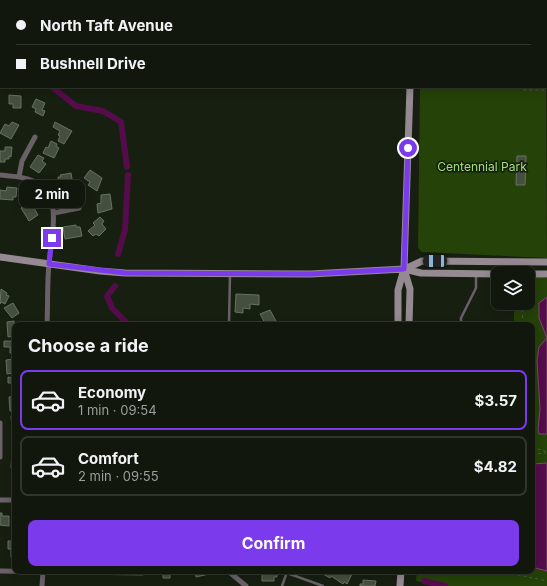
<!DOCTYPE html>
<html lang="en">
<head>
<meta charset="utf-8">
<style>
  body { margin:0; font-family:Inter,sans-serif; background:#1a2016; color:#f1f3f6; height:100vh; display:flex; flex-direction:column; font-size:15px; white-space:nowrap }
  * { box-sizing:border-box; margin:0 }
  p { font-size:13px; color:#9c9f9d }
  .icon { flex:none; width:22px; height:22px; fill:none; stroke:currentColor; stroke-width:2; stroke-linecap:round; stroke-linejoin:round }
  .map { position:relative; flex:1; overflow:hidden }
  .panel { position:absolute; left:12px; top:322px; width:523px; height:252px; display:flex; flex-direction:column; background:#11170d; border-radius:8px; box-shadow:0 2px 10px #0003,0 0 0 1px #30362e }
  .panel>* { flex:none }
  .top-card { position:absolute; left:0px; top:0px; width:547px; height:88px; box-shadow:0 2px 10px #0003,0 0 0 1px #30362e; display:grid; align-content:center; height:88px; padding:0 16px; background:#11170d }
  .fabs { position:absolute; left:491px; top:266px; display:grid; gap:8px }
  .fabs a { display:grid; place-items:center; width:44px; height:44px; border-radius:8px; background:#11170d; box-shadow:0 2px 10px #0003,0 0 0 1px #30362e; font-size:20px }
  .end { position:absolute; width:18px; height:18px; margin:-9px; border:5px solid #7c3aed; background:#fff; box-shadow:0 0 0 2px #fff }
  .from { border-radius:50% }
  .bubble { position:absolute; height:28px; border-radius:8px; background:#11170d; box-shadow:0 2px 10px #0003,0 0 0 1px #30362e; font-size:13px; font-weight:700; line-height:28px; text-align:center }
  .car { position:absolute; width:12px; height:24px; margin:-12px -6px; border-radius:5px; box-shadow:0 0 3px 1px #0007; background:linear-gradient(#222 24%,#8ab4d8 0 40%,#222 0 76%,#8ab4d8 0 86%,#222 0) }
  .top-card b { display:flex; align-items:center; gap:14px; height:38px; font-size:15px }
  .top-card b+b { border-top:1px solid #30362e }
  .top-card i { width:10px; height:10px; background:#f1f3f6 }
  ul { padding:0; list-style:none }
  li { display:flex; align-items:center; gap:12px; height:60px; margin:0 8px 6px; padding:0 8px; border:2px solid #30362e; border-radius:8px }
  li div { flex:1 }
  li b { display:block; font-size:15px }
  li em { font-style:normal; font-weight:700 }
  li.current { border-color:#7c3aed }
  li>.icon { width:36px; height:36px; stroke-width:1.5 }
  h2 { padding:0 16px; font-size:18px; line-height:48px }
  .action { display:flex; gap:8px; margin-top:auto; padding:8px 16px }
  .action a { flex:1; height:46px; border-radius:8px; background:#7c3aed; color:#fff; font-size:16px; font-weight:700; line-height:46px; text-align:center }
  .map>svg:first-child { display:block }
</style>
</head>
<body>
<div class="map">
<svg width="547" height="586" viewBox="0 0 547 586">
  <rect width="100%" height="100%" fill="#171f11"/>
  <!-- green -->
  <path fill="#254208" d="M 0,0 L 401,0 L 401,1 L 1,1 L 1,61 Z
    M 546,75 L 547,258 L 422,252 L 418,248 L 420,87 L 546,87 Z
    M 528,277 L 547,278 L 547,586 L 441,586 L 416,581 L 417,571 L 532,571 L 532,325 L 514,325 L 514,303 L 528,303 Z"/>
  <!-- water -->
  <path fill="#550c4a" stroke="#7a4971" d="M 547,297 L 547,434 L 539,434 L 538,430 L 540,409 L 537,361 L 539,347 L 547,338 L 539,318 L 539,303 Z
    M 547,463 L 547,571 L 532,567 L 532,464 Z"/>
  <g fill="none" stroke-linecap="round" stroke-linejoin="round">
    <!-- canal -->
    <path stroke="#550c4a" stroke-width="6" d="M 52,87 L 76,106 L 103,111 L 121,122 L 127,167
      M 118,254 L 125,230 L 128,175
      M 115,286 L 107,296 L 112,308 L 129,325
      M 424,581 L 445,586"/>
    <!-- river -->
    <path stroke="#550c4a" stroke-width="10" d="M 379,0 L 380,1
      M 546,71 L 547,71"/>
  </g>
  <!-- building -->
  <path fill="#454f3f" stroke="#677261" d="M 9,95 L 21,96 L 21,108 L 13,108 L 13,104 L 9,104 Z
    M 36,99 L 45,103 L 42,110 L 45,111 L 43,116 L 35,112 L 36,109 L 32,107 Z
    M 12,122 L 19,125 L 11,139 L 0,133 L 5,124 L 9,126 Z
    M 55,122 L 72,131 L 64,144 L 58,141 L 60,136 L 58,135 L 60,131 L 53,127 Z
    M 51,141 L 57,144 L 56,146 L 59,148 L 54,158 L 43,153 L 46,147 L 48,148 Z
    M 5,147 L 12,147 L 11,157 L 9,156 L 9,159 L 5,159 L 5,162 L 0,162 L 0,151 L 5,151 Z
    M 38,155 L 44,158 L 42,161 L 46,164 L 39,173 L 30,167 Z
    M 517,156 L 526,156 L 525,185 L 516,185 Z
    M 90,170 L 102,178 L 97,191 L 88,185 L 90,182 L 84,178 Z
    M 71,173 L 73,185 L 76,185 L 77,191 L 67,192 L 67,188 L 59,188 L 58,177 L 61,177 L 60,175 Z
    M 7,187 L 17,188 L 16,197 L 13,197 L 13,200 L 0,199 L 0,190 L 6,191 Z
    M 110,194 L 112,209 L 98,213 L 97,204 L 101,203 L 101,195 Z
    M 36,199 L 39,205 L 34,208 L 38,215 L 29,221 L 21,208 Z
    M 100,217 L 104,221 L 102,224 L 106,229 L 99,236 L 96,234 L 93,236 L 88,231 L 95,225 L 93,223 Z
    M 76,225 L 76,227 L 80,227 L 82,236 L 65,239 L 63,227 Z
    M 1,289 L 7,293 L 6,295 L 9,296 L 5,304 L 1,302 L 0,304 Z
    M 236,294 L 259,295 L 259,305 L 250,304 L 250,309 L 243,308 L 243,313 L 235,312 Z
    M 13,303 L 19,313 L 12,318 L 4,308 Z
    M 270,310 L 277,323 L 273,325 L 266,325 L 260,314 Z
    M 14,321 L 15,336 L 8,337 L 7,322 Z
    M 4,341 L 15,341 L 15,353 L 10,353 L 10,347 L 4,347 Z
    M 13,359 L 14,373 L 7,374 L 6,360 Z
    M 8,377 L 15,378 L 15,390 L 14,383 L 8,383 Z
    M 15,396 L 15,411 L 10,411 L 9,397 Z
    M 11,416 L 15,416 L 15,430 L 12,430 Z
    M 12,434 L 15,434 L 15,449 L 12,449 Z
    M 12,452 L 15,453 L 15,468 L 11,468 Z
    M 0,513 L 2,513 L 2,516 L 9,516 L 9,526 L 0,525 Z
    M 14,539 L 15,557 L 11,557 L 11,549 L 8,549 L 8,541 L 14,541 Z
    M 163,571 L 170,571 L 170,578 L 163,578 Z
    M 195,571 L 208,571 L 209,574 L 196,577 Z
    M 262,571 L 277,572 L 277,577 L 274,577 L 274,581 L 262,581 Z
    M 321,571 L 351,571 L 353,572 L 347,584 L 344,582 L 343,584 L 331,576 L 330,578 L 323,574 L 324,573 Z
    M 363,580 L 376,581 L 375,586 L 360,586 L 360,584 L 363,584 Z"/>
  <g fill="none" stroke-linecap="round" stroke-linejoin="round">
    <!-- path -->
    <path stroke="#4f5649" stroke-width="1" stroke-dasharray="3 3" stroke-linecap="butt" d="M 340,0 L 342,1
      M 423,87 L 427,87
      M 518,87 L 525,90 L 547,90
      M 522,303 L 523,325
      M 532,447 L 547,452
      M 532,454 L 546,453
      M 500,571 L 547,581"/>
    <!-- lane -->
    <path stroke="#696167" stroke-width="2.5" d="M 229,325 L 230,274
      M 461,325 L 461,318 L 476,288 L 476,275
      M 287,573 L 323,586
      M 282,586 L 287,572"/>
    <!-- street -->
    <path stroke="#696167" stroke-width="5" d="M 0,175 C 9,176 19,176 28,179 C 66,191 51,235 49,263 C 47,283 48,304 47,325
      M 19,177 L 22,161 L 35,137
      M 54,213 L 79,208
      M 0,423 L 0,457
      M 0,500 L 15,500
      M 0,571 L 142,573 L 146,571
      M 228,571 L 246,586
      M 42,586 L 43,571"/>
    <!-- secondary -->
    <path stroke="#958992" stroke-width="7" d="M 410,0 L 410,1
      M 0,257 L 100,271 L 125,273 L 311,274 L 404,269 L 421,273 L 498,274
      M 404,269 L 410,289 L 409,325
      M 405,269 L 422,261 L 547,262
      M 528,274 L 547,274
      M 398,325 L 398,290 L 404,269 L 410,87
      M 400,586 L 401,571"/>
  </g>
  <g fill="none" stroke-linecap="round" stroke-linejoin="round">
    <!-- route -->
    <path stroke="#7c3aed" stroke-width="5" d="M 52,238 L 49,264 L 125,273 L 311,274 L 404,269 L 408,148"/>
  </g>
  <g text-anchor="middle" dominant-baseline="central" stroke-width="3.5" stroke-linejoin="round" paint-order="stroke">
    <!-- park labels -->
    <g font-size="12" fill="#9fdf71" stroke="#171f11">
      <text x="482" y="166">Centennial Park</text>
    </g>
  </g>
</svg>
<div class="fabs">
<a><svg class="icon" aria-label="layers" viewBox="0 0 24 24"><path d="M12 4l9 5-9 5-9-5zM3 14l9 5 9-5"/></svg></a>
</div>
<i class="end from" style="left:408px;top:148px"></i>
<i class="end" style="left:52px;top:238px"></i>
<div class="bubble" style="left:19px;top:180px;width:66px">2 min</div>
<i class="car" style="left:435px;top:261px;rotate:269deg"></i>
<div class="top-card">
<b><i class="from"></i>North Taft Avenue</b>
<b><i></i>Bushnell Drive</b>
</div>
<section class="panel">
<h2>Choose a ride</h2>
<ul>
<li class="current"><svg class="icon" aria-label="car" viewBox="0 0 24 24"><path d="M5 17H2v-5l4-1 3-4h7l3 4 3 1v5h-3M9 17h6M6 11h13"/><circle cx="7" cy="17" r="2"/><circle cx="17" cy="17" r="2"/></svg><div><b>Economy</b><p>1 min · 09:54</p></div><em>$3.57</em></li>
<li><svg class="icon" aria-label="car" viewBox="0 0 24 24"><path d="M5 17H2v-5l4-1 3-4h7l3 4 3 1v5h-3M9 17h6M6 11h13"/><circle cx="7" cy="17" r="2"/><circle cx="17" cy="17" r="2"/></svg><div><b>Comfort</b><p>2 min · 09:55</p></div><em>$4.82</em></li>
</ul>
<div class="action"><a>Confirm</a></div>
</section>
</div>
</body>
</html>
